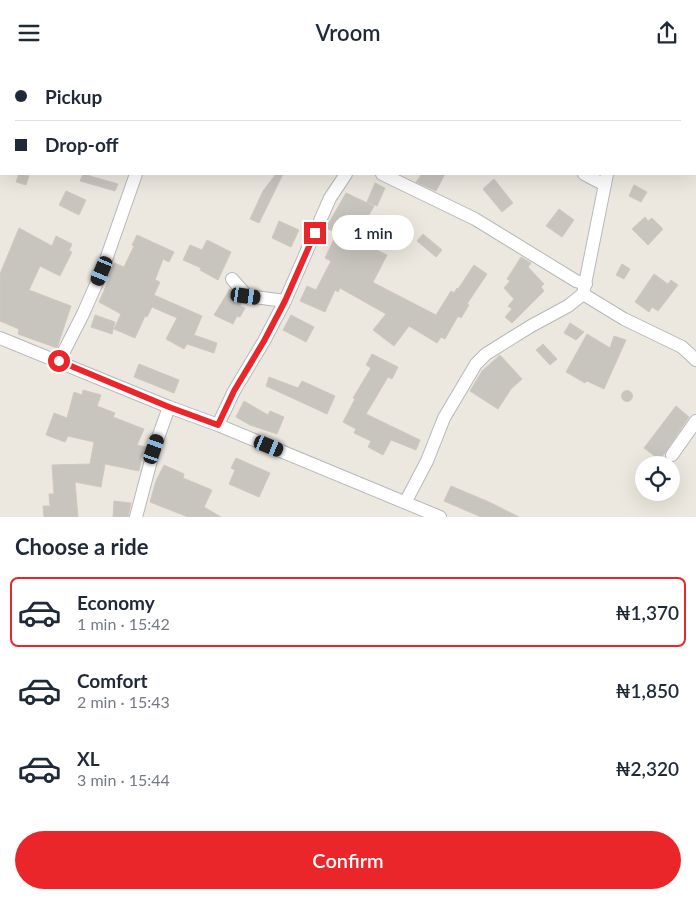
<!DOCTYPE html>
<html lang="en">
<head>
<meta charset="utf-8">
<style>
  body { margin:0; font-family:Lato,sans-serif; background:#f2f2f3; color:#1f2937; height:100vh; display:flex; flex-direction:column; font-size:19px; white-space:nowrap }
  * { box-sizing:border-box; margin:0 }
  p { font-size:16px; color:#747a83 }
  .icon { flex:none; width:28px; height:28px; fill:none; stroke:currentColor; stroke-width:2; stroke-linecap:round; stroke-linejoin:round }
  .map { position:relative; height:452px; overflow:hidden }
  .panel { display:flex; flex-direction:column; background:#fff; flex:1 }
  .panel>* { flex:none }
  .guide { position:absolute; left:0px; top:0px; width:696px; height:110px; box-shadow:0 5px 20px #0002; display:grid; align-content:center; height:110px; padding:0 15px; background:#fff }
  .fabs { position:absolute; left:635px; top:391px; display:grid; gap:10px }
  .fabs a { display:grid; place-items:center; width:45px; height:45px; border-radius:50%; background:#fff; box-shadow:0 5px 20px #0002; font-size:25px }
  .end { position:absolute; width:22px; height:22px; margin:-11px; border:6px solid #eb262b; background:#fff; box-shadow:0 0 0 2px #fff }
  .from { border-radius:50% }
  .bubble { position:absolute; height:35px; border-radius:18px; background:#fff; box-shadow:0 5px 20px #0002; font-size:16px; font-weight:600; line-height:35px; text-align:center }
  .car { position:absolute; width:15px; height:30px; margin:-15px -8px; border-radius:6px; box-shadow:0 0 4px 1px #0007; background:linear-gradient(#222 24%,#8ab4d8 0 40%,#222 0 76%,#8ab4d8 0 86%,#222 0) }
  .guide b { display:flex; align-items:center; gap:18px; height:48px; font-size:19px }
  .guide b+b { border-top:1px solid #e0e1e3 }
  .guide i { width:12px; height:12px; background:#1f2937 }
  ul { padding:0; list-style:none }
  li { display:flex; align-items:center; gap:15px; height:70px; margin:0 10px 8px; padding:0 5px; border:2px solid transparent; border-radius:8px }
  li div { flex:1 }
  li b { display:block; font-size:19px }
  li em { font-style:normal; font-weight:600 }
  li.active { border-color:#eb262b }
  li>.icon { width:45px; height:45px; stroke-width:1.5 }
  h2 { padding:0 15px; font-size:22px; line-height:60px }
  .button { display:flex; gap:10px; margin-top:auto; padding:10px 15px }
  .button a { flex:1; height:58px; border-radius:30px; background:#eb262b; color:#fff; font-size:20px; font-weight:600; line-height:58px; text-align:center }
  header { display:flex; justify-content:space-between; align-items:center; height:65px; padding:0 15px; background:#fff; font-size:22px; font-weight:600 }
  .map>svg:first-child { display:block }
</style>
</head>
<body>
<header><svg class="icon" aria-label="menu" viewBox="0 0 24 24"><path d="M4 6h16M4 12h16M4 18h16"/></svg>Vroom<svg class="icon" aria-label="share" viewBox="0 0 24 24"><path d="M12 15V3M7 8l5-5 5 5M5 13v7h14v-7"/></svg></header>
<div class="map">
<svg width="696" height="452" viewBox="0 0 696 452">
  <rect width="100%" height="100%" fill="#ece8df"/>
  <!-- building -->
  <path fill="#c8c5be" stroke="#d0c8be" d="M 19,109 L 29,111 L 26,120 L 16,117 Z
    M 83,109 L 118,119 L 115,126 L 80,116 Z
    M 276,109 L 283,109 L 259,158 L 250,154 L 263,126 Z
    M 422,109 L 445,109 L 436,126 L 416,117 Z
    M 494,114 L 513,138 L 502,147 L 483,124 Z
    M 375,118 L 385,123 L 377,141 L 367,137 Z
    M 634,120 L 647,127 L 641,137 L 629,131 Z
    M 66,126 L 86,135 L 79,150 L 59,140 Z
    M 346,128 L 374,141 L 355,174 L 387,190 L 373,217 L 374,218 L 436,250 L 451,226 L 454,228 L 457,223 L 458,224 L 474,200 L 487,209 L 467,239 L 469,240 L 461,253 L 458,251 L 445,274 L 441,272 L 437,278 L 409,261 L 394,281 L 373,265 L 386,249 L 340,223 L 338,227 L 335,225 L 325,247 L 300,236 L 307,221 L 316,225 L 331,196 L 325,193 L 337,168 L 326,163 Z
    M 559,144 L 574,155 L 562,172 L 546,161 Z
    M 645,152 L 648,156 L 652,153 L 663,164 L 648,180 L 632,164 Z
    M 279,156 L 299,165 L 291,182 L 272,173 Z
    M 19,163 L 52,181 L 56,171 L 72,179 L 69,186 L 72,187 L 60,211 L 40,201 L 29,225 L 71,241 L 57,283 L 18,269 L 19,264 L 0,256 L 0,209 Z
    M 423,169 L 442,185 L 436,192 L 417,176 Z
    M 137,170 L 174,187 L 169,197 L 163,194 L 155,215 L 160,217 L 154,230 L 202,251 L 194,270 L 217,278 L 214,288 L 187,279 L 184,284 L 166,274 L 177,253 L 152,242 L 147,252 L 145,251 L 135,273 L 114,264 L 121,249 L 99,237 L 110,212 L 108,212 L 114,198 L 124,202 L 134,181 L 132,180 Z
    M 207,175 L 231,187 L 218,215 L 200,205 L 201,203 L 183,195 L 190,180 L 202,185 Z
    M 521,192 L 531,198 L 528,202 L 544,219 L 541,222 L 544,226 L 512,258 L 505,252 L 512,244 L 508,241 L 514,234 L 504,223 L 510,216 L 507,214 Z
    M 622,199 L 630,204 L 624,214 L 616,210 Z
    M 654,209 L 668,219 L 671,215 L 678,220 L 658,246 L 652,242 L 649,247 L 635,237 Z
    M 230,224 L 242,237 L 240,241 L 245,243 L 240,252 L 237,251 L 233,259 L 214,250 Z
    M 95,250 L 115,257 L 112,269 L 91,262 Z
    M 291,250 L 314,262 L 306,277 L 283,265 Z
    M 570,258 L 584,267 L 576,275 L 564,268 Z
    M 587,269 L 610,283 L 614,271 L 626,275 L 604,324 L 587,316 L 585,318 L 566,307 Z
    M 543,279 L 557,294 L 550,300 L 536,285 Z
    M 372,289 L 398,302 L 392,314 L 388,312 L 366,349 L 420,375 L 416,385 L 391,375 L 383,390 L 368,382 L 371,376 L 354,368 L 356,364 L 343,357 L 355,334 L 353,333 L 371,303 L 366,300 Z
    M 500,290 L 522,314 L 511,324 L 498,344 L 470,326 L 482,306 Z
    M 139,299 L 179,315 L 174,328 L 134,312 Z
    M 269,312 L 298,323 L 302,316 L 335,331 L 327,349 L 266,321 Z
    M 83,325 L 101,330 L 97,341 L 115,348 L 113,352 L 144,364 L 137,380 L 146,382 L 144,391 L 142,391 L 139,406 L 105,399 L 101,422 L 75,417 L 78,452 L 44,452 L 43,441 L 50,441 L 49,429 L 54,429 L 52,400 L 90,399 L 94,377 L 68,371 L 65,377 L 46,370 L 54,348 L 67,353 L 74,327 L 82,330 Z
    M621.5 331a5.5 5.5 0 1 1 11 0a5.5 5.5 0 1 1-11 0Z
    M 244,336 L 268,350 L 270,346 L 284,352 L 277,369 L 250,360 L 236,352 Z
    M 676,341 L 689,352 L 660,395 L 644,383 Z
    M 236,393 L 270,408 L 259,432 L 229,419 L 235,405 L 231,403 Z
    M 164,400 L 184,409 L 183,413 L 212,425 L 204,442 L 221,452 L 188,452 L 150,437 L 156,416 Z
    M 451,421 L 489,437 L 519,452 L 481,452 L 444,436 Z
    M 114,436 L 131,438 L 128,452 L 113,452 Z"/>
  <g fill="none" stroke-linecap="round" stroke-linejoin="round">
    <defs>
      <path id="minor" d="M 173,0 L 175,1
        M 417,0 L 419,1
        M 694,0 L 695,1
        M 60,1 L 61,0
        M 253,1 L 256,0
        M 636,1 L 636,0
        M 0,76 L 1,74
        M 0,87 L 1,87
        M 382,109 L 475,154 L 576,216 L 586,219
        M 584,109 L 605,120
        M 232,214 L 247,231 L 285,236
        M 583,229 L 624,254 L 682,282 L 696,295
        M 0,273 L 169,342 L 218,360 L 440,452
        M 59,296 L 83,249 L 102,206 L 136,109
        M 218,360 L 234,326 L 264,276 L 285,236 L 330,133 L 346,109
        M 672,390 L 696,356
        M 406,436 L 427,396 L 444,353 L 476,299 L 486,289 L 531,261 L 568,241 L 583,229 L 607,109
        M 136,452 L 154,384 L 169,342"/>
    </defs>
    <!-- minor casing -->
    <use href="#minor" stroke="#b5b8bd" stroke-width="14"/>
    <!-- minor -->
    <use href="#minor" stroke="#fff" stroke-width="12"/>
  </g>
  <g fill="none" stroke-linecap="round" stroke-linejoin="round">
    <!-- route -->
    <path stroke="#eb262b" stroke-width="6" d="M 59,296 L 169,342 L 218,360 L 234,326 L 264,276 L 285,236 L 315,168"/>
  </g>
</svg>
<div class="fabs">
<a><svg class="icon" aria-label="locate" viewBox="0 0 24 24"><circle cx="12" cy="12" r="6"/><path d="M12 2v4M12 18v4M2 12h4M18 12h4"/></svg></a>
</div>
<i class="end from" style="left:59px;top:296px"></i>
<i class="end" style="left:315px;top:168px"></i>
<div class="bubble" style="left:332px;top:150px;width:82px">1 min</div>
<i class="car" style="left:102px;top:206px;rotate:203deg"></i>
<i class="car" style="left:246px;top:231px;rotate:98deg"></i>
<i class="car" style="left:269px;top:381px;rotate:112deg"></i>
<i class="car" style="left:154px;top:384px;rotate:19deg"></i>
<div class="guide">
<b><i class="from"></i>Pickup</b>
<b><i></i>Drop-off</b>
</div>
</div>
<section class="panel">
<h2>Choose a ride</h2>
<ul>
<li class="active"><svg class="icon" aria-label="car" viewBox="0 0 24 24"><path d="M5 17H2v-5l4-1 3-4h7l3 4 3 1v5h-3M9 17h6M6 11h13"/><circle cx="7" cy="17" r="2"/><circle cx="17" cy="17" r="2"/></svg><div><b>Economy</b><p>1 min · 15:42</p></div><em>₦1,370</em></li>
<li><svg class="icon" aria-label="car" viewBox="0 0 24 24"><path d="M5 17H2v-5l4-1 3-4h7l3 4 3 1v5h-3M9 17h6M6 11h13"/><circle cx="7" cy="17" r="2"/><circle cx="17" cy="17" r="2"/></svg><div><b>Comfort</b><p>2 min · 15:43</p></div><em>₦1,850</em></li>
<li><svg class="icon" aria-label="car" viewBox="0 0 24 24"><path d="M5 17H2v-5l4-1 3-4h7l3 4 3 1v5h-3M9 17h6M6 11h13"/><circle cx="7" cy="17" r="2"/><circle cx="17" cy="17" r="2"/></svg><div><b>XL</b><p>3 min · 15:44</p></div><em>₦2,320</em></li>
</ul>
<div class="button"><a>Confirm</a></div>
</section>
</body>
</html>
